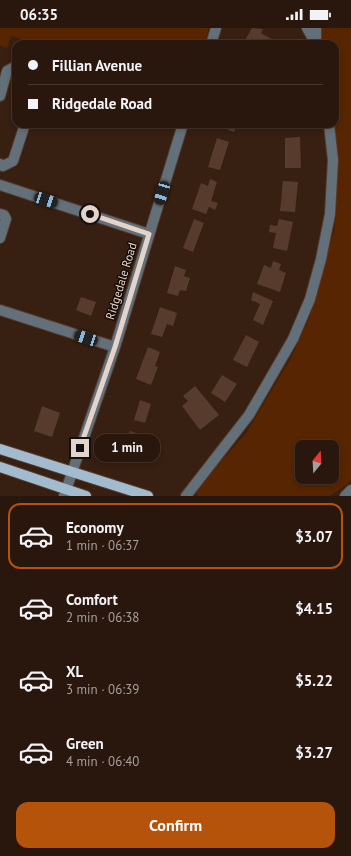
<!DOCTYPE html>
<html lang="en">
<head>
<meta charset="utf-8">
<style>
  body { margin:0; font-family:"PT Sans",sans-serif; background:#312016; color:#f1f3f6; height:100vh; display:flex; flex-direction:column; font-size:15px; white-space:nowrap }
  * { box-sizing:border-box; margin:0 }
  p { font-size:13px; color:#a59f9d }
  .icon { flex:none; width:22px; height:22px; fill:none; stroke:currentColor; stroke-width:2; stroke-linecap:round; stroke-linejoin:round }
  .map { position:relative; height:468px; overflow:hidden }
  .panel { display:flex; flex-direction:column; background:#29170d; flex:1 }
  .panel>* { flex:none }
  .guide { position:absolute; left:12px; top:12px; width:327px; height:88px; border-radius:12px; box-shadow:0 2px 6px #0003,0 0 0 1px #45362e; display:grid; align-content:center; height:88px; padding:0 16px; background:#29170d }
  .needle { width:26px; rotate:18deg }
  .controls { position:absolute; left:295px; top:412px; display:grid; gap:8px }
  .controls a { display:grid; place-items:center; width:44px; height:44px; border-radius:8px; background:#29170d; box-shadow:0 2px 6px #0003,0 0 0 1px #45362e; font-size:20px }
  .end { position:absolute; width:18px; height:18px; margin:-9px; border:5px solid #e4d3ca; background:#111; box-shadow:0 0 0 2px #111 }
  .from { border-radius:50% }
  .bubble { position:absolute; height:28px; border-radius:12px; background:#29170d; box-shadow:0 2px 6px #0003,0 0 0 1px #45362e; font-size:13px; font-weight:600; line-height:28px; text-align:center }
  .car { position:absolute; width:12px; height:24px; margin:-12px -6px; border-radius:5px; box-shadow:0 0 3px 1px #0007; background:linear-gradient(#222 24%,#8ab4d8 0 40%,#222 0 76%,#8ab4d8 0 86%,#222 0) }
  .guide b { display:flex; align-items:center; gap:14px; height:38px; font-size:15px }
  .guide b+b { border-top:1px solid #45362e }
  .guide i { width:10px; height:10px; background:#f1f3f6 }
  ul { padding:7px 0 0; list-style:none }
  li { display:flex; align-items:center; gap:12px; height:66px; margin:0 8px 6px; padding:0 8px; border:2px solid transparent; border-radius:12px }
  li div { flex:1 }
  li b { display:block; font-size:15px }
  li em { font-style:normal; font-weight:600 }
  li.selected { border-color:#b45309 }
  li>.icon { width:36px; height:36px; stroke-width:1.5 }
  .action { display:flex; gap:8px; margin-top:auto; padding:8px 16px }
  .action a { flex:1; height:46px; border-radius:12px; background:#b45309; color:#fff; font-size:16px; font-weight:600; line-height:46px; text-align:center }
  .status { display:flex; justify-content:space-between; align-items:center; height:28px; padding:0 20px; background:#29170d; direction:ltr }
  .status svg { height:11px; fill:currentColor }
  .map>svg:first-child { display:block }
</style>
</head>
<body>
<div class="status"><b>06:35</b><svg viewBox="0 0 49 12"><path d="M0 12V9h3v3zM5 12V6h3v6zM10 12V3h3v9zM15 12V0h3v12zM26 1h20v11H26zM47 4h2v5h-2z"/></svg></div>
<div class="map">
<svg width="351" height="468" viewBox="0 0 351 468">
  <rect width="100%" height="100%" fill="#371f11"/>
  <!-- green -->
  <path fill="#572501" fill-rule="evenodd" d="M 0,0 L 209,0 L 204,16 L 38,16 L 11,8 L 7,20 L 0,18 Z
    M 321,0 L 351,0 L 351,452 L 346,457 L 330,468 L 197,468 L 196,467 L 198,461 L 209,447 L 246,405 L 292,328 L 309,290 L 334,202 L 336,184 L 338,132 L 335,94 L 335,16 L 322,16 L 320,10 ZM 302,419 L 332,419 L 332,449 L 302,449 Z"/>
  <!-- building -->
  <path fill="#573c2e" d="M 252,0 L 263,1 L 261,5 L 275,13 L 273,16 L 243,16 Z
    M 220,96 L 237,96 L 234,104 L 219,98 Z
    M 300,109 L 301,140 L 285,140 L 285,110 Z
    M 217,110 L 229,114 L 220,142 L 208,139 Z
    M 210,151 L 217,154 L 211,173 L 218,175 L 215,182 L 209,179 L 206,186 L 192,181 L 201,155 L 208,158 Z
    M 283,153 L 298,154 L 295,184 L 280,183 Z
    M 194,191 L 204,195 L 193,224 L 183,220 Z
    M 279,191 L 293,194 L 287,223 L 273,220 L 276,205 L 269,204 L 270,197 L 277,198 Z
    M 273,233 L 281,236 L 279,242 L 286,245 L 280,264 L 257,256 L 264,237 L 271,240 Z
    M 175,238 L 186,242 L 184,248 L 190,250 L 186,263 L 180,262 L 178,268 L 167,265 Z
    M 253,264 L 273,273 L 263,297 L 253,292 L 260,276 L 251,272 Z
    M 81,269 L 96,274 L 91,288 L 76,282 Z
    M 160,279 L 177,285 L 173,298 L 167,296 L 162,309 L 151,306 Z
    M 246,307 L 259,314 L 247,339 L 233,332 Z
    M 148,319 L 160,324 L 155,338 L 158,339 L 151,357 L 136,351 Z
    M 222,347 L 237,356 L 225,374 L 211,365 Z
    M 195,358 L 219,387 L 200,402 L 182,378 L 188,373 L 183,368 Z
    M 140,372 L 151,376 L 145,395 L 134,392 Z
    M 42,378 L 60,385 L 52,409 L 34,403 Z
    M 130,403 L 140,406 L 137,415 L 138,415 L 133,430 L 127,428 L 126,433 L 117,430 L 125,405 L 129,406 Z"/>
  <g fill="none" stroke-linecap="round" stroke-linejoin="round">
    <defs>
      <path id="minor" d="M 307,0 L 316,16
        M 316,0 L 316,16
        M 211,16 L 216,0
        M 0,68 L 7,43 L 16,38
        M 0,136 L 3,138 L 13,133 L 25,96
        M 0,157 L 149,206
        M 0,186 L 4,187 L 6,191 L 0,210
        M 0,282 L 115,319
        M 64,468 L 115,319 L 183,96
        M 186,468 L 249,387 L 293,311 L 310,271 L 321,231 L 330,186 L 333,132 L 329,96
        M 345,468 L 351,462"/>
      <path id="major" d="M 0,421 L 148,468
        M 0,439 L 86,468"/>
    </defs>
    <!-- minor casing -->
    <use href="#minor" stroke="#533c2f" stroke-width="12"/>
    <!-- major casing -->
    <use href="#major" stroke="#533c2f" stroke-width="12"/>
    <!-- minor -->
    <use href="#minor" stroke="#647079" stroke-width="10"/>
    <!-- major -->
    <use href="#major" stroke="#a3bbce" stroke-width="10"/>
  </g>
  <g fill="none" stroke-linecap="round" stroke-linejoin="round">
    <!-- route -->
    <path stroke="#e4d3ca" stroke-width="5" d="M 80,420 L 115,319 L 149,206 L 90,186"/>
  </g>
  <g text-anchor="middle" dominant-baseline="central" stroke-width="3" stroke-linejoin="round" paint-order="stroke">
    <!-- street labels -->
    <g font-size="12" fill="#e4d3ca" stroke="#160c06">
      <text transform="translate(121 253) rotate(-73)">Ridgedale Road</text>
    </g>
  </g>
</svg>
<div class="controls">
<a><svg class="needle" viewBox="-14 -14 28 28"><path d="M0-13l5 13h-10z" fill="#e53935"/><path d="M0 13l5-13h-10z" fill="#a59f9d"/></svg></a>
</div>
<i class="end from" style="left:90px;top:186px"></i>
<i class="end" style="left:80px;top:420px"></i>
<div class="bubble" style="left:94px;top:406px;width:66px">1 min</div>
<i class="car" style="left:162px;top:165px;rotate:197deg"></i>
<i class="car" style="left:46px;top:172px;rotate:108deg"></i>
<i class="car" style="left:86px;top:310px;rotate:288deg"></i>
<div class="guide">
<b><i class="from"></i>Fillian Avenue</b>
<b><i></i>Ridgedale Road</b>
</div>
</div>
<section class="panel">
<ul>
<li class="selected"><svg class="icon" aria-label="car" viewBox="0 0 24 24"><path d="M5 17H2v-5l4-1 3-4h7l3 4 3 1v5h-3M9 17h6M6 11h13"/><circle cx="7" cy="17" r="2"/><circle cx="17" cy="17" r="2"/></svg><div><b>Economy</b><p>1 min · 06:37</p></div><em>$3.07</em></li>
<li><svg class="icon" aria-label="car" viewBox="0 0 24 24"><path d="M5 17H2v-5l4-1 3-4h7l3 4 3 1v5h-3M9 17h6M6 11h13"/><circle cx="7" cy="17" r="2"/><circle cx="17" cy="17" r="2"/></svg><div><b>Comfort</b><p>2 min · 06:38</p></div><em>$4.15</em></li>
<li><svg class="icon" aria-label="car" viewBox="0 0 24 24"><path d="M5 17H2v-5l4-1 3-4h7l3 4 3 1v5h-3M9 17h6M6 11h13"/><circle cx="7" cy="17" r="2"/><circle cx="17" cy="17" r="2"/></svg><div><b>XL</b><p>3 min · 06:39</p></div><em>$5.22</em></li>
<li><svg class="icon" aria-label="car" viewBox="0 0 24 24"><path d="M5 17H2v-5l4-1 3-4h7l3 4 3 1v5h-3M9 17h6M6 11h13"/><circle cx="7" cy="17" r="2"/><circle cx="17" cy="17" r="2"/></svg><div><b>Green</b><p>4 min · 06:40</p></div><em>$3.27</em></li>
</ul>
<div class="action"><a>Confirm</a></div>
</section>
</body>
</html>
